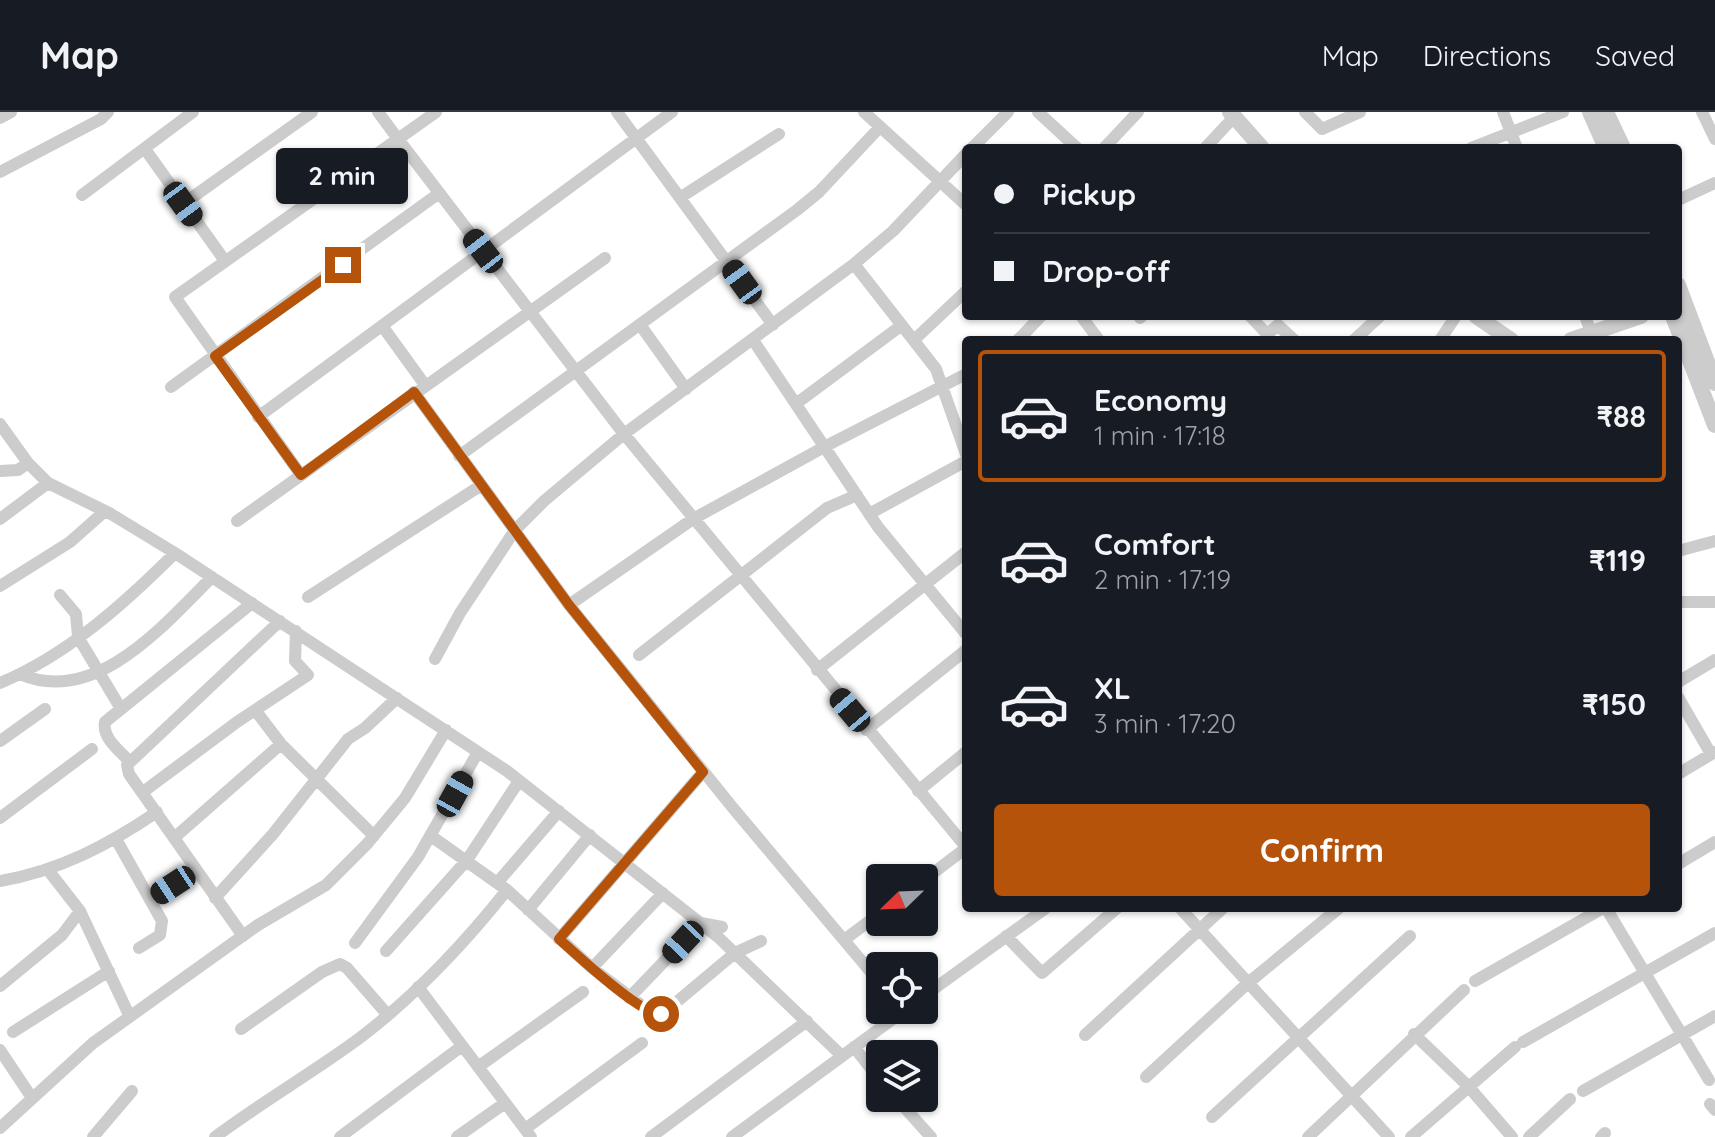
<!DOCTYPE html>
<html lang="en">
<head>
<meta charset="utf-8">
<style>
  body { margin:0; font-family:Quicksand,sans-serif; background:#20242c; color:#f1f3f6; height:100vh; display:flex; flex-direction:column; font-size:30px; white-space:nowrap }
  * { box-sizing:border-box; margin:0 }
  p { font-size:26px; color:#9ea1a6 }
  .icon { flex:none; width:44px; height:44px; fill:none; stroke:currentColor; stroke-width:2; stroke-linecap:round; stroke-linejoin:round }
  .map { position:relative; flex:1; overflow:hidden }
  .details { position:absolute; left:962px; top:224px; width:720px; height:576px; display:flex; flex-direction:column; background:#171b24; border-radius:8px; box-shadow:0 2px 6px #0004 }
  .details>* { flex:none }
  .banner { position:absolute; left:962px; top:32px; width:720px; height:176px; border-radius:8px; box-shadow:0 2px 6px #0004; display:grid; align-content:center; height:176px; padding:0 32px; background:#171b24 }
  .needle { width:52px; rotate:247deg }
  .buttons { position:absolute; left:866px; top:752px; display:grid; gap:16px }
  .buttons a { display:grid; place-items:center; width:72px; height:72px; border-radius:8px; background:#171b24; box-shadow:0 2px 6px #0004; font-size:40px }
  .end { position:absolute; width:36px; height:36px; margin:-18px; border:10px solid #b45309; background:#fff; box-shadow:0 0 0 4px #fff }
  .from { border-radius:50% }
  .bubble { position:absolute; height:56px; border-radius:8px; background:#171b24; box-shadow:0 2px 6px #0004; font-size:26px; font-weight:700; line-height:56px; text-align:center }
  .car { position:absolute; width:24px; height:48px; margin:-24px -12px; border-radius:10px; box-shadow:0 0 6px 2px #0007; background:linear-gradient(#222 24%,#8ab4d8 0 40%,#222 0 76%,#8ab4d8 0 86%,#222 0) }
  .banner b { display:flex; align-items:center; gap:28px; height:76px; font-size:30px }
  .banner b+b { border-top:2px solid #363941 }
  .banner i { width:20px; height:20px; background:#f1f3f6 }
  ul { padding:14px 0 0; list-style:none }
  li { display:flex; align-items:center; gap:24px; height:132px; margin:0 16px 12px; padding:0 16px; border:4px solid transparent; border-radius:8px }
  li div { flex:1 }
  li b { display:block; font-size:30px }
  li em { font-style:normal; font-weight:700 }
  li.on { border-color:#b45309 }
  li>.icon { width:72px; height:72px; stroke-width:1.5 }
  .button { display:flex; gap:16px; margin-top:auto; padding:16px 32px }
  .button a { flex:1; height:92px; border-radius:8px; background:#b45309; color:#fff; font-size:32px; font-weight:700; line-height:92px; text-align:center }
  header { display:flex; align-items:center; gap:48px; box-sizing:border-box; height:112px; padding:0 40px; background:#171b24; border-bottom:2px solid #363941 }
  header strong { font-size:38px }
  nav { display:flex; gap:44px; margin-inline-start:auto; font-size:28px }
  .map>svg:first-child { display:block }
</style>
</head>
<body>
<header>
<strong>Map</strong>
<nav><a>Map</a><a>Directions</a><a>Saved</a></nav>
</header>
<div class="map">
<svg width="1715" height="1025" viewBox="0 0 1715 1025">
  <rect width="100%" height="100%" fill="#fff"/>
  <g fill="none" stroke-linecap="round" stroke-linejoin="round">
    <!-- minor -->
    <path stroke="#ccc" stroke-width="12" d="M 378,0 L 398,27 L 436,0
      M 617,0 L 773,213
      M 864,0 L 966,93
      M 1038,0 L 1077,36
      M 1305,0 L 1322,17 L 1360,0
      M 1503,0 L 1517,36
      M 1702,0 L 1715,27
      M 0,6 L 11,0
      M 972,36 L 1008,0
      M 1104,36 L 1138,0
      M 1205,36 L 1234,5
      M 1471,36 L 1563,0
      M 145,37 L 225,149
      M 0,60 L 101,7 L 108,0
      M 82,83 L 193,0
      M 681,85 L 779,22
      M 1678,88 L 1715,71
      M 183,92 L 312,0
      M 854,152 L 936,257 L 966,342
      M 1081,204 L 1099,228
      M 1250,204 L 1267,222 L 1278,213 L 1294,228
      M 1585,204 L 1591,220
      M 1140,206 L 1142,204
      M 641,214 L 686,277
      M 383,215 L 425,273
      M 753,228 L 878,415 L 966,522
      M 914,228 L 966,179
      M 1018,228 L 1041,204
      M 1354,228 L 1380,204
      M 1440,228 L 1456,204
      M 171,275 L 438,82
      M 414,280 L 569,493 L 733,696 L 880,871
      M 797,291 L 902,213
      M 258,305 L 672,0
      M 0,312 L 28,351 L 48,371 L 111,402 L 175,441 L 507,659 L 718,825 L 842,944
      M 459,344 L 797,98 L 819,80 L 880,15
      M 0,359 L 18,358 L 28,351
      M 301,363 L 175,185 L 398,27 L 624,322 L 966,735
      M 869,402 L 966,349
      M 0,407 L 48,371
      M 237,409 L 605,146
      M 1678,439 L 1715,429
      M 0,474 L 70,430 L 105,399
      M 60,483 L 76,502 L 78,525 L 121,597
      M 308,485 L 480,374
      M 1678,490 L 1715,490
      M 569,493 L 693,407 L 826,334 L 966,262
      M 639,543 L 827,396 L 857,383
      M 435,547 L 460,501 L 515,418 L 544,389 L 624,322 L 854,152 L 893,119 L 966,42
      M 817,558 L 966,440
      M 20,562 C 95,595 164,513 212,465
      M 1678,570 L 1715,548
      M 0,571 C 67,543 124,492 175,441
      M 1678,585 L 1711,642
      M 255,598 L 281,632 L 374,724
      M 866,618 L 966,538
      M 0,629 L 45,597
      M 129,649 C 119,638 102,626 105,610 L 252,491
      M 1678,662 L 1715,640
      M 918,679 L 966,640
      M 143,680 L 237,610 L 308,563 L 295,549 L 296,519
      M 0,706 L 92,637
      M 431,724 L 507,778 L 592,856 L 653,902 L 667,898 L 735,841 L 761,829
      M 174,726 L 281,632
      M 116,727 L 162,809 L 160,823 L 139,836
      M 1678,752 L 1715,730
      M 48,758 L 80,799 L 129,903
      M 924,768 L 966,736
      M 0,769 C 59,759 108,733 157,700
      M 497,771 L 559,699
      M 215,786 L 273,722 L 348,627 L 365,616 L 397,586
      M 150,788 L 195,758
      M 1180,796 L 1389,1025
      M 1606,796 L 1709,968
      M 528,798 L 590,723
      M 243,824 L 129,662 L 127,653 L 280,509
      M 1006,824 L 1042,861 L 1117,796
      M 559,827 L 703,660
      M 844,828 L 880,801
      M 355,831 L 418,745 L 478,640
      M 386,839 L 467,748 L 519,669
      M 592,856 L 663,781
      M 1475,869 L 1603,796
      M 0,874 L 62,823 L 80,799
      M 418,875 L 531,1025
      M 924,884 L 1046,796
      M 629,886 L 701,811 L 722,815
      M 241,917 L 322,860 L 340,852 L 347,856 L 387,902
      M 13,920 L 109,859
      M 1414,922 L 1468,974 L 1512,1025
      M 1085,923 L 1223,796
      M 1523,930 L 1715,821
      M 854,935 L 880,968
      M 0,938 L 32,986
      M 478,955 L 583,880
      M 1146,965 L 1248,871 L 1339,796
      M 1583,979 L 1715,904
      M 896,986 L 931,1025
      M 1710,992 L 1715,998
      M 1212,1005 L 1410,824
      M 0,1016 L 93,931 L 258,813 L 326,773 L 367,732 L 405,686 L 446,618
      M 525,1017 L 642,931
      M 93,1025 L 132,979
      M 215,1025 C 263,989 314,960 361,925 C 416,883 464,832 507,778
      M 340,1025 L 462,934
      M 457,1025 L 505,991
      M 651,1025 L 807,909
      M 732,1025 L 905,898
      M 1308,1025 L 1464,878
      M 1411,1025 L 1515,935
      M 1529,1025 L 1570,987
      M 1601,1025 L 1605,1021"/>
    <!-- tertiary -->
    <path stroke="#ccc" stroke-width="16" d="M 1230,0 L 1262,36
      M 1590,0 L 1606,36
      M 1606,0 L 1623,36
      M 1678,173 L 1715,271
      M 1476,204 L 1511,228
      M 1673,204 L 1715,313
      M 1571,228 L 1641,204"/>
  </g>
  <g fill="none" stroke-linecap="round" stroke-linejoin="round">
    <!-- route -->
    <path stroke="#b45309" stroke-width="10" d="M 343,153 L 215,244 L 301,363 L 414,280 L 569,493 L 703,660 L 559,827 C 577,843 641,903 661,902"/>
  </g>
</svg>
<div class="buttons">
<a><svg class="needle" viewBox="-14 -14 28 28"><path d="M0-13l5 13h-10z" fill="#e53935"/><path d="M0 13l5-13h-10z" fill="#9ea1a6"/></svg></a>
<a><svg class="icon" aria-label="locate" viewBox="0 0 24 24"><circle cx="12" cy="12" r="6"/><path d="M12 2v4M12 18v4M2 12h4M18 12h4"/></svg></a>
<a><svg class="icon" aria-label="layers" viewBox="0 0 24 24"><path d="M12 4l9 5-9 5-9-5zM3 14l9 5 9-5"/></svg></a>
</div>
<i class="end from" style="left:661px;top:902px"></i>
<i class="end" style="left:343px;top:153px"></i>
<div class="bubble" style="left:276px;top:36px;width:132px">2 min</div>
<i class="car" style="left:183px;top:92px;rotate:144deg"></i>
<i class="car" style="left:483px;top:139px;rotate:322deg"></i>
<i class="car" style="left:742px;top:170px;rotate:324deg"></i>
<i class="car" style="left:850px;top:598px;rotate:320deg"></i>
<i class="car" style="left:455px;top:682px;rotate:29deg"></i>
<i class="car" style="left:173px;top:773px;rotate:237deg"></i>
<i class="car" style="left:683px;top:830px;rotate:223deg"></i>
<div class="banner">
<b><i class="from"></i>Pickup</b>
<b><i></i>Drop-off</b>
</div>
<section class="details">
<ul>
<li class="on"><svg class="icon" aria-label="car" viewBox="0 0 24 24"><path d="M5 17H2v-5l4-1 3-4h7l3 4 3 1v5h-3M9 17h6M6 11h13"/><circle cx="7" cy="17" r="2"/><circle cx="17" cy="17" r="2"/></svg><div><b>Economy</b><p>1 min · 17:18</p></div><em>₹88</em></li>
<li><svg class="icon" aria-label="car" viewBox="0 0 24 24"><path d="M5 17H2v-5l4-1 3-4h7l3 4 3 1v5h-3M9 17h6M6 11h13"/><circle cx="7" cy="17" r="2"/><circle cx="17" cy="17" r="2"/></svg><div><b>Comfort</b><p>2 min · 17:19</p></div><em>₹119</em></li>
<li><svg class="icon" aria-label="car" viewBox="0 0 24 24"><path d="M5 17H2v-5l4-1 3-4h7l3 4 3 1v5h-3M9 17h6M6 11h13"/><circle cx="7" cy="17" r="2"/><circle cx="17" cy="17" r="2"/></svg><div><b>XL</b><p>3 min · 17:20</p></div><em>₹150</em></li>
</ul>
<div class="button"><a>Confirm</a></div>
</section>
</div>
</body>
</html>
